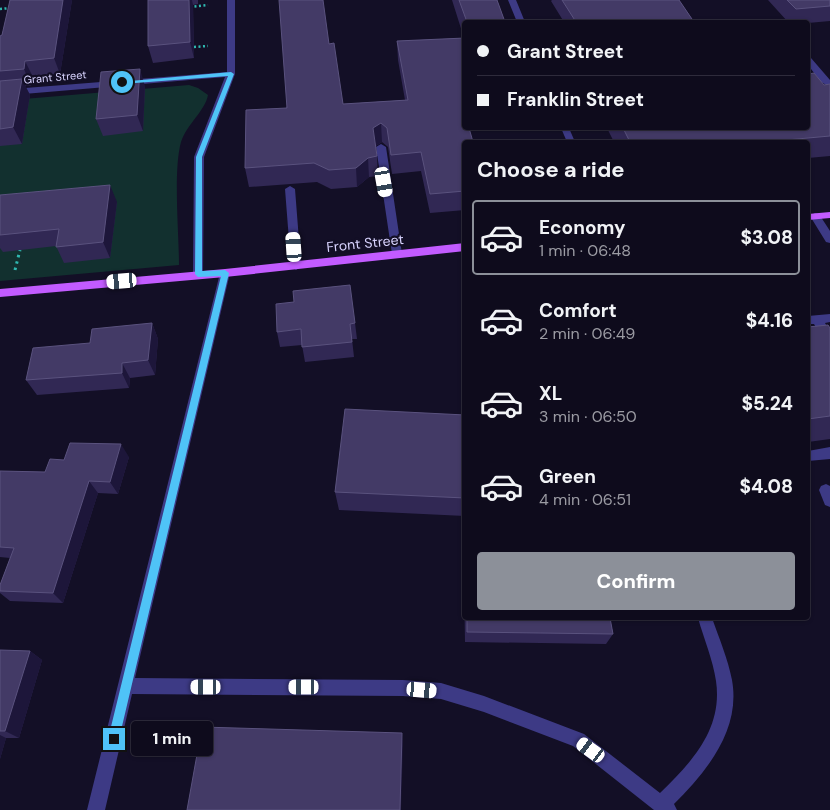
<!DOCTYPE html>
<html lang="en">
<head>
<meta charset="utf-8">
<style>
  body { margin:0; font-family:"DM Sans",sans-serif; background:#171425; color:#f1f3f6; height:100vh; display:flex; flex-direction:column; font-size:19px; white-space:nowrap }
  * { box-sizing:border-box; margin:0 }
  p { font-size:16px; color:#9b9ba3 }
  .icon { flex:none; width:28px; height:28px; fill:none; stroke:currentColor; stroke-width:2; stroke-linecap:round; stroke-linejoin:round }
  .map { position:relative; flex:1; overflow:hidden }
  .sheet { position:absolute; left:462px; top:140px; width:348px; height:480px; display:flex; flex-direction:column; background:#0e0b1c; border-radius:5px; box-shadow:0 1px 4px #0004,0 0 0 1px #2e2b3b }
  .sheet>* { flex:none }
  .guide { position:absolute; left:462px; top:20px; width:348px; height:110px; border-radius:5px; box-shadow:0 1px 4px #0004,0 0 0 1px #2e2b3b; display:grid; align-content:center; height:110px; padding:0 15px; background:#0e0b1c }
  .end { position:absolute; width:22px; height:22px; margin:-11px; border:6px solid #4fc3f7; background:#111; box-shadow:0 0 0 2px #111 }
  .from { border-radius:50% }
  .bubble { position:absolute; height:35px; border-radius:5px; background:#0e0b1c; box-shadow:0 1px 4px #0004,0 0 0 1px #2e2b3b; font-size:16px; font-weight:800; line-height:35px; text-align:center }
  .car { position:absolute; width:15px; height:30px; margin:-15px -8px; border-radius:6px; box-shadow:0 0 4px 1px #0007; background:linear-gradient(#fff 24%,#345 0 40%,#fff 0 76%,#345 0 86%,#fff 0) }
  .guide b { display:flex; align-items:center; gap:18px; height:48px; font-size:19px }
  .guide b+b { border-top:1px solid #2e2b3b }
  .guide i { width:12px; height:12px; background:#f1f3f6 }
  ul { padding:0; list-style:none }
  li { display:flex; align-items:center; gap:15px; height:75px; margin:0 10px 8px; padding:0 5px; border:2px solid transparent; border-radius:5px }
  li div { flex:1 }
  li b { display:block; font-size:19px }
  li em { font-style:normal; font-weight:800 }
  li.on { border-color:#8c9099 }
  li>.icon { width:45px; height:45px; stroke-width:1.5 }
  h2 { padding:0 15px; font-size:22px; line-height:60px }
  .button { display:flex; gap:10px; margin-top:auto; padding:10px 15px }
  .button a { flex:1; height:58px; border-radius:5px; background:#8c9099; color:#fff; font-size:20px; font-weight:800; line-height:58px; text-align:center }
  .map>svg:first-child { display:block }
</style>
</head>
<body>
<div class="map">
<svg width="830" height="810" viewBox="0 0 830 810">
  <rect width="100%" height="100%" fill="#130f26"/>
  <!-- green -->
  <path fill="#12302f" d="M 189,85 L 198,88 L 208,95 C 205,111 187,124 181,142 C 173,171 179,233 179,265 L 0,281 L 0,101 Z"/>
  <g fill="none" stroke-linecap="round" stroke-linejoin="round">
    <!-- path-far1 -->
    <path stroke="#2fb8b0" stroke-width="2.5" stroke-dasharray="2 2.5" stroke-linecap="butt" d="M 190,7 L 208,5
      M 0,9 L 11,8
      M 194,47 L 208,46"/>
    <!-- path -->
    <path stroke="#2fb8b0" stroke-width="3" stroke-dasharray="2.5 4" stroke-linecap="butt" d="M 15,270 L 20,250"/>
    <!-- minor -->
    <path fill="#3d3a85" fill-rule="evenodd" d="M 227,0 L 235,0 L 235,74 L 204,157 L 203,274 L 198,278 L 193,274 L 194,157 L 225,77 L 0,96 L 0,90 L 227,72 Z
      M 508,0 L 516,0 L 525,22 L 517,22 Z
      M 808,57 L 811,58 L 830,80 L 830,87 L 821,82 L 808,65 Z
      M 561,128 L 569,128 L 575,142 L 567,142 Z
      M 381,144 L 386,147 L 402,254 L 397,258 L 392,254 L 376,147 Z
      M 290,186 L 295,189 L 301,266 L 296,270 L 291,266 L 285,189 Z
      M 815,213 L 819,214 L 830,231 L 830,243 L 826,242 L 810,216 Z
      M 225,269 L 230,273 L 135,678 L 403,680 L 441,683 L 484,696 L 584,734 L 660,793 C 692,762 723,729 716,681 C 713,660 704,639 698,618 L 712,618 C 719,638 728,659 732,680 C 741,730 707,771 674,804 L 677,810 L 654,810 L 573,746 L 484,712 L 441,699 L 403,696 L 132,694 L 105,810 L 87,810 L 220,273 Z
      M 830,314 L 830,322 L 825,323 L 830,332 L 830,347 L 826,345 L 814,324 L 808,324 L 808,316 Z
      M 830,447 L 830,459 L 808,461 L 808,451 Z
      M 826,484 L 830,486 L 830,507 L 825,505 L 819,490 L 821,486 Z"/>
    <!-- major -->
    <path fill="#c25bff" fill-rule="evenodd" d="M 830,212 L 830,218 L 808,220 L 808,214 Z
      M 465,243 L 465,251 L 225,277 L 0,297 L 0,289 L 225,269 Z"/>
  </g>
  <!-- wall -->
  <path fill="#312854" d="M 10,0 L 72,0 L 60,74 L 33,77 L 31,86 L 25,86 L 30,95 L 22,144 L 0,146 L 0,36 L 2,35 Z
    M 148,0 L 198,0 L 198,4 L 193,5 L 194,58 L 153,63 L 148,46 Z
    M 452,0 L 497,0 L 505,22 L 465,22 L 465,128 L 479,128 L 469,128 L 465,142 L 465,210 L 430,213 L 421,171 L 392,174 L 388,147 L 382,142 L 376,146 L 377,156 L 378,176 L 369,177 L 357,187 L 331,189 L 317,182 L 249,187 L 245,168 L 329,44 L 343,104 L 405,100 L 398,60 L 397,41 L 464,38 Z
    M 552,0 L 679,0 L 694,22 L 564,22 L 551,1 Z
    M 768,0 L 830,0 L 830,21 L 808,23 L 788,22 Z
    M 830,84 L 830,156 L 808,158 L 808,142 L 614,142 L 607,128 L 808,128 L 824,85 Z
    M 145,86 L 143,131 L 103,136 L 96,119 Z
    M 0,195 L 117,202 L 110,258 L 64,263 L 56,246 L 3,252 L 0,248 Z
    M 152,323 L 158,339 L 155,375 L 130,378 L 129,388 L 37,395 L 26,380 L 90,343 Z
    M 355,323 L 357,339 L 352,339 L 354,357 L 305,362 L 302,345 L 280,347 L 277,332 Z
    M 808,327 L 830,328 L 830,439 L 808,442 Z
    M 465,415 L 465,516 L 339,510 L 335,492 Z
    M 129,457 L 118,494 L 98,493 L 63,603 L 10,601 L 0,593 L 0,585 L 10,558 L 0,557 L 0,471 L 45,472 L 64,460 Z
    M 465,574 L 465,618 L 610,618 L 613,634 L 606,644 L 465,642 L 464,584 Z
    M 0,650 L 30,651 L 42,660 L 19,738 L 6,738 L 0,759 Z"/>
  <!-- shaded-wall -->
  <path fill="#1d163a" d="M 63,0 L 72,0 L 60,74 L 54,58 Z
    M 189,0 L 192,0 L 193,5 L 194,58 L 190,42 Z
    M 25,61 L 33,77 L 31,86 L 24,69 Z
    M 140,69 L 145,86 L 143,131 L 137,115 Z
    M 22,79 L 30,95 L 22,144 L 13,127 Z
    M 381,123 L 382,142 L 374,147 L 373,128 Z
    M 368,158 L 369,177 L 357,187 L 356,168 Z
    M 110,185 L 117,202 L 110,258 L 103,242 Z
    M 152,323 L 158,339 L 155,375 L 148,360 Z
    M 122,363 L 130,378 L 129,388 L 122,373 Z
    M 121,444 L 129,457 L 118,494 L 110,482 Z
    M 89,481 L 98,493 L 63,603 L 53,593 Z
    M 30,651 L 42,660 L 19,738 L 5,731 Z
    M 402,733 L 403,746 L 401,810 L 400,810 Z
    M 0,735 L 6,738 L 0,759 Z"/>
  <!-- building -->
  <path fill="#433a66" stroke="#5a527e" d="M 10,0 L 63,0 L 54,58 L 25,61 L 24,69 L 0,71 L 0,36 L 2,35 Z
    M 148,0 L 189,0 L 190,42 L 148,46 Z
    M 279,0 L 323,0 L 329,44 L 334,43 L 343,104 L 408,100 L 397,41 L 465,38 L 465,110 L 464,110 L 465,114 L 465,128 L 469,128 L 473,142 L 465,142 L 465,191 L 430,194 L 421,152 L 391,155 L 387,128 L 381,123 L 373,128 L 377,156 L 368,158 L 356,168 L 329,170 L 314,163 L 245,168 L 246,110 L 287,108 Z
    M 459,0 L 497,0 L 505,22 L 467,22 Z
    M 562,0 L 679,0 L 694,22 L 576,22 Z
    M 787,0 L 830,0 L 830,6 L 796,9 Z
    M 140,69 L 137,115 L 96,119 L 101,72 Z
    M 814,73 L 824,85 L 830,84 L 830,136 L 775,141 L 776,142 L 630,142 L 623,128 L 808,128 L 808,74 Z
    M 22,79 L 13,127 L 0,129 L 0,81 Z
    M 110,185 L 103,242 L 56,247 L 59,229 L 0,235 L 0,195 Z
    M 350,285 L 355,323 L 350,324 L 352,342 L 302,347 L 301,329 L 277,332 L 276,304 L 294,302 L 293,291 Z
    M 152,323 L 148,360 L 122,363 L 122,373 L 26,380 L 33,348 L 90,343 L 92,329 Z
    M 828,325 L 830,328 L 830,416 L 808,419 L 808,327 Z
    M 345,409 L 465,415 L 465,498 L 335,492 Z
    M 70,443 L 121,444 L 110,482 L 89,481 L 53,593 L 0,591 L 0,585 L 14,548 L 0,547 L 0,471 L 45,472 L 50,459 L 64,460 Z
    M 467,618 L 610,618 L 613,634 L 467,632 Z
    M 0,650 L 30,651 L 5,731 L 0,731 Z
    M 202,727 L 402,733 L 400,810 L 187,810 Z"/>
  <!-- route -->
  <path fill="#4fc3f7" d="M 231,72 L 234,74 L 202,157 L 202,271 L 225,270 L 229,273 L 119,739 L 114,745 L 108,739 L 221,276 L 198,277 L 195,274 L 196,157 L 228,76 L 122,84 L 119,82 Z"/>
  <g text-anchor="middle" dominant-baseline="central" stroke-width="4.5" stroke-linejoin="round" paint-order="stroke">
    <!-- far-street labels -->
    <g font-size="11" fill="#d9d4ff" stroke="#130f26">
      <text transform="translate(55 77) rotate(-5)">Grant Street</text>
    </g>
    <!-- street labels -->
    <g font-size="14" fill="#d9d4ff" stroke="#130f26">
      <text transform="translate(365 243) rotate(-6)">Front Street</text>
    </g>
  </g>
</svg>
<i class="end from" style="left:122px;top:82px"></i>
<i class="end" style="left:114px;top:739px"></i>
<div class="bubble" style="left:131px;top:721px;width:82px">1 min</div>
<i class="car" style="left:384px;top:182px;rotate:170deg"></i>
<i class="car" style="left:294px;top:247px;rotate:356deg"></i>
<i class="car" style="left:122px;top:281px;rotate:265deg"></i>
<i class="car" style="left:206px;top:687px;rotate:270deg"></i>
<i class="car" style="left:304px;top:687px;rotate:270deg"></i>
<i class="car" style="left:422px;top:690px;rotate:95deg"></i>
<i class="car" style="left:591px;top:750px;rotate:306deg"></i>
<div class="guide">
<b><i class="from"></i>Grant Street</b>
<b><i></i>Franklin Street</b>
</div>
<section class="sheet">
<h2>Choose a ride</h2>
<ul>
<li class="on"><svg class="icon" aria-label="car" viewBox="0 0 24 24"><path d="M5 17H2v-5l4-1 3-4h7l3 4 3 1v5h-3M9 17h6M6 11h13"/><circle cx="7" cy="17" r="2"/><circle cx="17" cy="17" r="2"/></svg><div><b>Economy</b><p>1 min · 06:48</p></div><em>$3.08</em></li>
<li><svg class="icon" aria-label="car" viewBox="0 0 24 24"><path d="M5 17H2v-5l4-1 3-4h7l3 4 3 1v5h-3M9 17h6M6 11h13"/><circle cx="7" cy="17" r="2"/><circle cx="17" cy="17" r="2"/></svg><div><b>Comfort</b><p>2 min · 06:49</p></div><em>$4.16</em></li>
<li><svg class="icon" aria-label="car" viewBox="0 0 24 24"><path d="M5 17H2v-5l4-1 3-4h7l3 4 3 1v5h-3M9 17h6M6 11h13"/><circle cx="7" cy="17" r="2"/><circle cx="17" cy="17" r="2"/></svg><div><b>XL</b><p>3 min · 06:50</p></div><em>$5.24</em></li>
<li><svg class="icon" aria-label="car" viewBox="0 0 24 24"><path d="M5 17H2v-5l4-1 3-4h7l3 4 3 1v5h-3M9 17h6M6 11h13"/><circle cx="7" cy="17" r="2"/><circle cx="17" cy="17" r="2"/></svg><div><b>Green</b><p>4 min · 06:51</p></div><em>$4.08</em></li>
</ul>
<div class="button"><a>Confirm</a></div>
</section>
</div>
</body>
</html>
